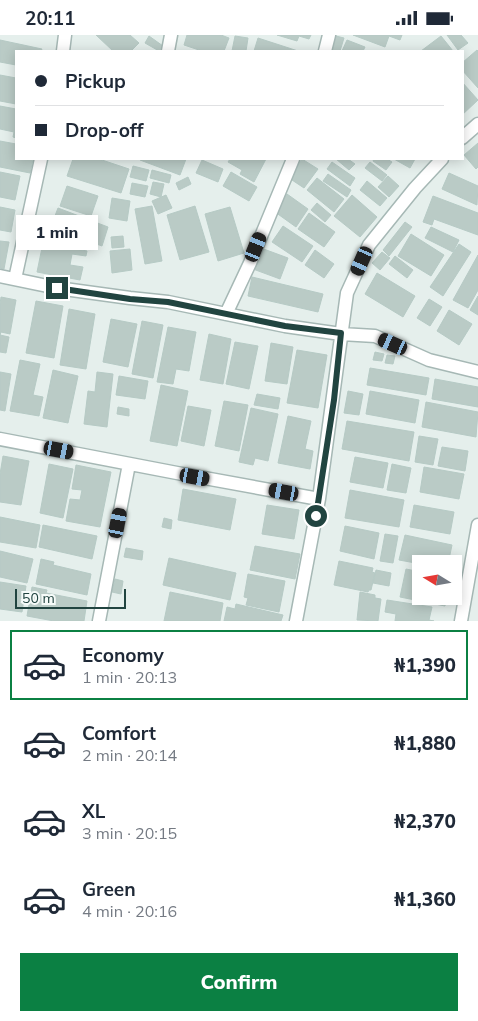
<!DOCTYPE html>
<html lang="en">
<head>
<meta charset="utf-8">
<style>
  body { margin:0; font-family:Mulish,sans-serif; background:#f2f2f3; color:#1f2937; height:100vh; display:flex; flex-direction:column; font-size:19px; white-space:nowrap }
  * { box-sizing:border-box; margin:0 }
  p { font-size:16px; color:#747a83 }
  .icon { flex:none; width:28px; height:28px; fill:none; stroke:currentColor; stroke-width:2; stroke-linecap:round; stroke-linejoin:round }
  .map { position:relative; height:586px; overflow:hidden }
  .drawer { display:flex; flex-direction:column; background:#fff; flex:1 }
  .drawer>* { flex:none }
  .hud { position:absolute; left:15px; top:15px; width:449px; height:110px; border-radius:0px; box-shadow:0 2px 12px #0003; display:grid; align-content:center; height:110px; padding:0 20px; background:#fff }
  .needle { width:32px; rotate:281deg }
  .fabs { position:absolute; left:412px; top:520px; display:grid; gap:10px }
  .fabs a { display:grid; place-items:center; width:50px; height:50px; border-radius:0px; background:#fff; box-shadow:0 2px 12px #0003; font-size:25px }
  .scale { position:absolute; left:15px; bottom:12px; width:111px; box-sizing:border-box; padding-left:5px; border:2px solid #214440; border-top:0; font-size:14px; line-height:18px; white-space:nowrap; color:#214440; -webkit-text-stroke:4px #f6fbf9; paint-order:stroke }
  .end { position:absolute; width:22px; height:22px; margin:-11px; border:6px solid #214440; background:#fff; box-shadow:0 0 0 2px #fff }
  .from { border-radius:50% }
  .bubble { position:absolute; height:35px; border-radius:0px; background:#fff; box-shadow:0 2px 12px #0003; font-size:16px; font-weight:800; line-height:35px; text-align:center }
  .car { position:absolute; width:15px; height:30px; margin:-15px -8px; border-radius:6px; box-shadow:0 0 4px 1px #0007; background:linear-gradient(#222 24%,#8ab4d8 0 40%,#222 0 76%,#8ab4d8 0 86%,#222 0) }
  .hud b { display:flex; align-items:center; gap:18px; height:48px; font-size:19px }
  .hud b+b { border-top:1px solid #e0e1e3 }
  .hud i { width:12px; height:12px; background:#1f2937 }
  ul { padding:9px 0 0; list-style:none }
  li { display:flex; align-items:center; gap:15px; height:70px; margin:0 10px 8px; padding:0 10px; border:2px solid transparent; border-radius:0px }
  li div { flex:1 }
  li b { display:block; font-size:19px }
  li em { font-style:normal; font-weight:800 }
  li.active { border-color:#0b8043 }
  li>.icon { width:45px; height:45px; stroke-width:1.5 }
  .button { display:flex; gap:10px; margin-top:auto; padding:10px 20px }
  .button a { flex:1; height:58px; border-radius:0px; background:#0b8043; color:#fff; font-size:20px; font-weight:800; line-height:58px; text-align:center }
  .status { display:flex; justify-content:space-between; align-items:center; height:35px; padding:0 25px; background:#fff; direction:ltr }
  .status svg { height:14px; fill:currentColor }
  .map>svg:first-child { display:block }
</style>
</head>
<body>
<div class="status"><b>20:11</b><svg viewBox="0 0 49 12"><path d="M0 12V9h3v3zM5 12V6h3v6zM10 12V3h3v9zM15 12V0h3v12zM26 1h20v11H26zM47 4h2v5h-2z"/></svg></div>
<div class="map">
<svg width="478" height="586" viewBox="0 0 478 586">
  <rect width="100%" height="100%" fill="#e5efec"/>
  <!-- building -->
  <path fill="#bacbc6" stroke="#b6cac5" d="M 96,0 L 130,0 L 139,8 L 131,16 L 113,16 Z
    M 187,0 L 221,0 L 229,3 L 224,16 L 202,16 L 184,10 Z
    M 277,0 L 311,0 L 309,4 L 299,1 L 297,6 Z
    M 332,0 L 344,3 L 340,16 L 327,16 Z
    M 353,0 L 402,0 L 400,5 L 389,1 L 385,12 Z
    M 447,0 L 461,0 L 468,8 L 458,15 Z
    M 149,1 L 163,11 L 159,16 L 145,8 Z
    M 235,1 L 248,3 L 246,16 L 232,16 Z
    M 441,1 L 453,16 L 421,16 Z
    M 258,3 L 298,16 L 254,16 Z
    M 0,5 L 42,14 L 41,16 L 16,16 L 16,30 L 0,27 Z
    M 347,5 L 365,12 L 363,16 L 342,16 Z
    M 477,15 L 478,16 L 478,53 L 462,35 L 462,28 Z
    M 0,40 L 16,43 L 16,69 L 0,66 Z
    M 462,47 L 478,65 L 462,80 Z
    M 0,71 L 16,74 L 16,103 L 13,102 L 14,97 L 0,94 Z
    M 0,106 L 16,109 L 16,124 L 33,124 L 30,138 L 0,132 Z
    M 478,108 L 478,132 L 476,134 L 464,120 Z
    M 73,124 L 99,124 L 129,134 L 121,158 L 67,141 Z
    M 141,124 L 186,124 L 180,140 L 140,125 Z
    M 230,124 L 266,124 L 254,147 L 240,139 L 242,135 L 228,127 Z
    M 302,124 L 318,134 L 304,153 L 289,143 Z
    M 336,124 L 348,124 L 355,129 L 349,135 Z
    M 374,124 L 387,124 L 392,127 L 386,135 L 373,126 Z
    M 394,124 L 415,124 L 410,133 Z
    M 202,125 L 223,134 L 218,147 L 196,138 Z
    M 332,127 L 355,143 L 350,151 L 327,134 Z
    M 370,127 L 387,140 L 382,146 L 365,133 Z
    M 133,131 L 149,135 L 146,146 L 130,142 Z
    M 152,135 L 171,140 L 169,148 L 150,143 Z
    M 0,137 L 20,141 L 15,165 L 0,162 Z
    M 231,137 L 257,152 L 249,166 L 223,151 Z
    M 449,138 L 478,151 L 477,170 L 442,154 Z
    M 328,139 L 351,155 L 347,162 L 323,146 Z
    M 388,141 L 399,151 L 389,162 L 378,152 Z
    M 188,142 L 191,149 L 179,155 L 176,148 Z
    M 317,143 L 344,164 L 334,177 L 307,155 Z
    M 367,146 L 387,163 L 380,171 L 360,155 Z
    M 153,147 L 164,149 L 161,162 L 150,159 Z
    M 132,148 L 148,151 L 145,162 L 130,159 Z
    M 67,151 L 98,161 L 91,181 L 60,171 Z
    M 287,159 L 308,174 L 296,192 L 275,177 Z
    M 166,160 L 172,173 L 158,179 L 152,166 Z
    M 352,160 L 377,182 L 360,202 L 334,181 Z
    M 433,161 L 478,178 L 478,200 L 434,184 L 432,190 L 423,187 Z
    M 112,163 L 130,166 L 127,186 L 109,183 Z
    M 317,168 L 331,180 L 325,187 L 311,175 Z
    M 152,171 L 162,226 L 145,229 L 135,174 Z
    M 195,171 L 209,217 L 180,225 L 167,180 Z
    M 0,172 L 15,175 L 11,197 L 0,195 Z
    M 230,172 L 244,218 L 218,226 L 205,179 Z
    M 58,173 L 108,192 L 102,211 L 88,206 L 85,213 L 48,199 Z
    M 309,178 L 335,197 L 324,212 L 298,194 Z
    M 405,187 L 412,192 L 389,221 L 383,215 Z
    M 283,191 L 313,211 L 302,227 L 272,207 Z
    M 431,192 L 459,205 L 453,217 L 425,203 Z
    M 411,199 L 444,220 L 431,241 L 398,221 Z
    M 123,201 L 124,212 L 112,213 L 111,202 Z
    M 0,206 L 9,207 L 4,234 L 0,233 Z
    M 43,208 L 87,216 L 86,221 L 72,219 L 70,230 L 83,232 L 80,245 L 37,237 Z
    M 459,209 L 471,217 L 443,261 L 430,252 Z
    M 261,213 L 288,223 L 280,244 L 253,234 Z
    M 130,214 L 132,235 L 112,238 L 110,216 Z
    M 315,215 L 334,229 L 324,243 L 305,230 Z
    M 382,217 L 390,223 L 380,235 L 372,228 Z
    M 478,220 L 478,255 L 468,273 L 453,265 Z
    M 395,221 L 413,235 L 407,243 L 389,229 Z
    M 377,238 L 415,261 L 403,282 L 365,259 Z
    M 252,242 L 323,259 L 318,277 L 248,261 Z
    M 478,261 L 478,280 L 470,275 Z
    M 1,262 L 16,265 L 10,299 L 1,297 L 0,300 L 9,302 L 6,318 L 0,317 L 0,269 Z
    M 429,264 L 442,272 L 430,291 L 417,283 Z
    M 36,266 L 63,271 L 54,323 L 26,318 Z
    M 69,274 L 95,279 L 86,334 L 60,330 Z
    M 449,275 L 472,289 L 459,310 L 437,296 Z
    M 111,284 L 137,289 L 128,332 L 103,327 Z
    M 142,286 L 163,290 L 153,343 L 132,339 Z
    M 168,292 L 196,297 L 189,336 L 176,334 L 173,349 L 157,347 Z
    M 209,299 L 231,304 L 223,349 L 200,345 Z
    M 235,307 L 258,311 L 249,354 L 226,349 Z
    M 271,308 L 293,312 L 287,349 L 265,346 Z
    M 297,315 L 327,320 L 318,373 L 287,368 Z
    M 375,317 L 384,319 L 382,326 L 373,325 Z
    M 387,320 L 395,321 L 393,329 L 385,328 Z
    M 20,325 L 40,329 L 33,360 L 43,362 L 39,381 L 10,376 Z
    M 370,333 L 429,343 L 426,360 L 367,350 Z
    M 53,335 L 78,341 L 68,388 L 43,383 Z
    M 0,337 L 11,339 L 5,376 L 0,375 Z
    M 97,337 L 113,339 L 107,392 L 84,389 L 88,356 L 95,357 Z
    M 119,341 L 148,346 L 145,364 L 116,360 Z
    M 435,344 L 478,352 L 478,372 L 432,364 Z
    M 161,350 L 188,356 L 177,411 L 150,406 Z
    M 348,356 L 363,359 L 359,380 L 344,378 Z
    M 370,356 L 419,365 L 415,388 L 366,379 Z
    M 257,359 L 280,363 L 278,374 L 254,370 Z
    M 224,366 L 248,370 L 239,416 L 215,411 Z
    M 426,367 L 478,377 L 476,402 L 422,392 Z
    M 188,371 L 211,375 L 204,411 L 181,406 Z
    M 118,372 L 129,374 L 129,381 L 117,379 Z
    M 251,373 L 278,379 L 268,426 L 255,423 L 253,430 L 239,427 Z
    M 288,381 L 311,386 L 305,414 L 313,416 L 310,434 L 278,428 Z
    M 347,386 L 414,397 L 409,426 L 342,414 Z
    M 419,401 L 438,404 L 433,430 L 415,427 Z
    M 442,412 L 468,416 L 465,436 L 438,431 Z
    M 3,421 L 29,426 L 21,470 L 0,467 L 0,439 Z
    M 355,422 L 388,428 L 383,453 L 350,447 Z
    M 49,429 L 73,434 L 63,483 L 40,478 Z
    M 392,429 L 411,433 L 406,458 L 387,455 Z
    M 76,430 L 111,437 L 100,492 L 66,486 L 70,464 L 80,465 L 82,455 L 72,454 Z
    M 424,432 L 464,439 L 459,464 L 420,457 Z
    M 183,454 L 236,464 L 230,495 L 178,485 Z
    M 350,455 L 404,465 L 399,492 L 345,483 Z
    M 267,470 L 299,475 L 294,504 L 262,499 Z
    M 414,470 L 454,477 L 450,499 L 410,492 Z
    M 0,482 L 40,490 L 36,513 L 0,507 Z
    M 164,483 L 172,485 L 171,494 L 162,492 Z
    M 43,490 L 97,501 L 92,524 L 39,512 Z
    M 345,491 L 379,498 L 374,524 L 340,516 Z
    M 385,499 L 398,501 L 393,528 L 380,526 Z
    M 405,500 L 452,510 L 448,529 L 421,529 L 399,525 Z
    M 255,511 L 300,519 L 295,544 L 250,535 Z
    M 126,513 L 143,516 L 142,525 L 124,522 Z
    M 0,516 L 33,524 L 27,548 L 0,542 Z
    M 169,523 L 236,538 L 230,565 L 163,550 Z
    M 41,524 L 54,527 L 53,530 L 91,539 L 87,560 L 36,549 Z
    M 339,526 L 373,533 L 372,537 L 375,538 L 371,555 L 369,555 L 368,557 L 334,550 Z
    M 406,534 L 421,537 L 421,561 L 446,563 L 445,571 L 400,562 Z
    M 376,535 L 391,538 L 389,551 L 373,548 Z
    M 248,539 L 285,546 L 279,577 L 246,570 L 248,563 L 244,562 Z
    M 115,544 L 123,546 L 121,559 L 112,557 Z
    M 0,547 L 26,551 L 22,577 L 0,574 Z
    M 32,552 L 47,555 L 46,558 L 87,566 L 84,586 L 54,586 L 27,581 Z
    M 170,557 L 223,568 L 220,586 L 164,586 Z
    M 360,557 L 375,560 L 375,563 L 381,564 L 378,586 L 357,585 Z
    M 387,565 L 432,572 L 429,585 L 434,586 L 395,586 L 396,579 L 385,577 Z
    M 236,569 L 283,580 L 281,586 L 224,586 L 227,572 L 235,574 Z"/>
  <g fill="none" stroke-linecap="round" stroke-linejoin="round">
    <defs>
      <path id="street" d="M 63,16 L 65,0
        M 168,16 L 171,0
        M 325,16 L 329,0
        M 462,103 L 478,89
        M 0,241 L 57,253 L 130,263 L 168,267 L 285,291 L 341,299 L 375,301 L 429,325 L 478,337
        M 15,244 L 41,124
        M 226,279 L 250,228 L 293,124
        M 0,404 L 177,438 L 319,464
        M 99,586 L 129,429
        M 296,586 L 319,464 L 347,258 L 369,210 L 415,153 L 442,124
        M 461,586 L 478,490"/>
    </defs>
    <!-- street casing -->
    <use href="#street" stroke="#a6b8b5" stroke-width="15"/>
    <!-- street -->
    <use href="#street" stroke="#fff" stroke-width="12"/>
  </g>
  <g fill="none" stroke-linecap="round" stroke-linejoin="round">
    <!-- route -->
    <path stroke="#214440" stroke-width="6" d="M 57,253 L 130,264 L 168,267 L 285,291 L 341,298 L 334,365 L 316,481"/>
  </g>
</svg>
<div class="fabs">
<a><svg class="needle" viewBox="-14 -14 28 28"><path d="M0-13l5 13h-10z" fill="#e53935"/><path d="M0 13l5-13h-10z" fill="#747a83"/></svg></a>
</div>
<div class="scale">50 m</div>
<i class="end from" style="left:316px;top:481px"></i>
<i class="end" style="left:57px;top:253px"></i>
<div class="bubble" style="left:16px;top:180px;width:82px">1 min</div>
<i class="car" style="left:256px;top:212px;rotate:22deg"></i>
<i class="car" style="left:362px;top:226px;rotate:204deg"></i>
<i class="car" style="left:393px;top:309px;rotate:294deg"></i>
<i class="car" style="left:59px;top:415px;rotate:101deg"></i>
<i class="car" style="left:195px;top:442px;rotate:100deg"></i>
<i class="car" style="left:284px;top:457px;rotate:280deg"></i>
<i class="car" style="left:118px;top:488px;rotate:11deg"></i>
<div class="hud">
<b><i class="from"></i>Pickup</b>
<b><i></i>Drop-off</b>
</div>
</div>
<section class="drawer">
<ul>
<li class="active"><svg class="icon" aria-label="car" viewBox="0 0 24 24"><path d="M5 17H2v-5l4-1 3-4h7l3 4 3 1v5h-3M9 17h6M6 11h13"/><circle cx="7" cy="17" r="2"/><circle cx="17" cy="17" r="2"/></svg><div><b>Economy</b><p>1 min · 20:13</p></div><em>₦1,390</em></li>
<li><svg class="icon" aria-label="car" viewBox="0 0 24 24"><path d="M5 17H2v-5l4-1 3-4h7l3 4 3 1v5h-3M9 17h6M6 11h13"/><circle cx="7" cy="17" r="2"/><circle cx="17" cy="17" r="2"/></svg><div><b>Comfort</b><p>2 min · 20:14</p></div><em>₦1,880</em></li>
<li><svg class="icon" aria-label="car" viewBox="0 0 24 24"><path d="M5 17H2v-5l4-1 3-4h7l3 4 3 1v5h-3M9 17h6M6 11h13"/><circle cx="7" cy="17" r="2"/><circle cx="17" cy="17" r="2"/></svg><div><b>XL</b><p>3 min · 20:15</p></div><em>₦2,370</em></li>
<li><svg class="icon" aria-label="car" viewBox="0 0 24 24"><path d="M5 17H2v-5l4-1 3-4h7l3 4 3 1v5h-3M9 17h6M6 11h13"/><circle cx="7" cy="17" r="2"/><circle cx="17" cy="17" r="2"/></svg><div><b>Green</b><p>4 min · 20:16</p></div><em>₦1,360</em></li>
</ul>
<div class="button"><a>Confirm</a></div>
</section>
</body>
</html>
